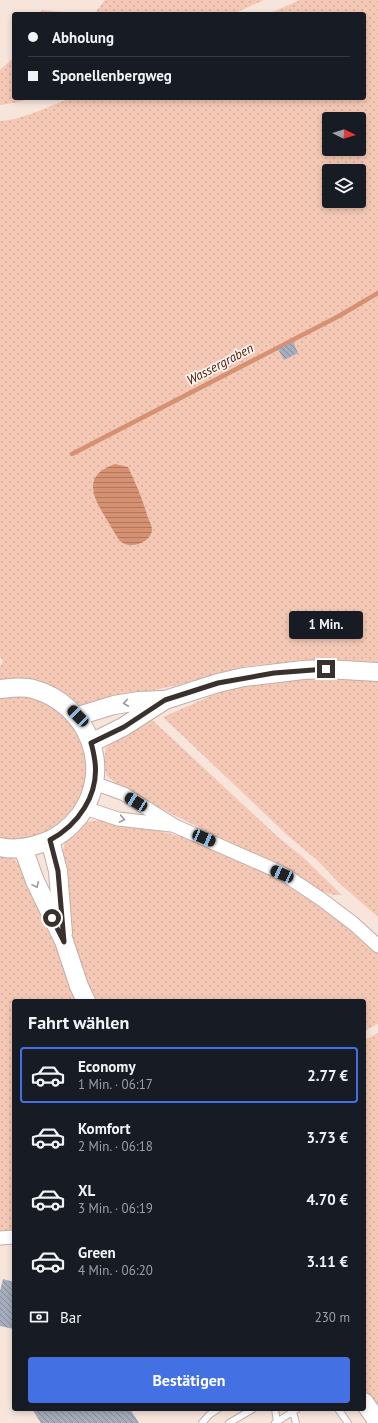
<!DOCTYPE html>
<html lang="de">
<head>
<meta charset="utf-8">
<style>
  body { margin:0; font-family:"PT Sans",sans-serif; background:#242831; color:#f1f3f6; height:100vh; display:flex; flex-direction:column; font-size:15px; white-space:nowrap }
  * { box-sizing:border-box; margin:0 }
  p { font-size:13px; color:#9ea1a6 }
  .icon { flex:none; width:22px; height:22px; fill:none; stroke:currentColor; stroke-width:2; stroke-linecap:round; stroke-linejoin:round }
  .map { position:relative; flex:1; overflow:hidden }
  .drawer { position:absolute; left:12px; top:999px; width:354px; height:412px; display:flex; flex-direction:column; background:#171b24; border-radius:4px; box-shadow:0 2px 6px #0003 }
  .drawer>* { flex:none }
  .guide { position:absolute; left:12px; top:12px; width:354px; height:88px; border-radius:4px; box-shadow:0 2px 6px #0003; display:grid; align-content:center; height:88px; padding:0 16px; background:#171b24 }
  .needle { width:26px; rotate:95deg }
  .controls { position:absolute; left:322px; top:112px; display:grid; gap:8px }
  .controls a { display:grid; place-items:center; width:44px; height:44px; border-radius:4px; background:#171b24; box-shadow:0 2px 6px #0003; font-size:20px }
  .end { position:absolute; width:18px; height:18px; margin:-9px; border:5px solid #38312e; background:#fff; box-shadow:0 0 0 2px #fff }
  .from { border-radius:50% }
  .bubble { position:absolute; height:28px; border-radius:4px; background:#171b24; box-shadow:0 2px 6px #0003; font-size:13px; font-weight:800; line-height:28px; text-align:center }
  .car { position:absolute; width:12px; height:24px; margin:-12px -6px; border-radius:5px; box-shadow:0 0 3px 1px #0007; background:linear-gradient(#222 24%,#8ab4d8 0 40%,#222 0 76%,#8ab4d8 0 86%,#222 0) }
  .guide b { display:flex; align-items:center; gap:14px; height:38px; font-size:15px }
  .guide b+b { border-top:1px solid #363941 }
  .guide i { width:10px; height:10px; background:#f1f3f6 }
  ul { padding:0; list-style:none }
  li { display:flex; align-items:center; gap:12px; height:56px; margin:0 8px 6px; padding:0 8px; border:2px solid transparent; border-radius:4px }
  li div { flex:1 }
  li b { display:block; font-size:15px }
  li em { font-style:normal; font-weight:800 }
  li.selected { border-color:#4370e2 }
  li>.icon { width:36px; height:36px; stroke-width:1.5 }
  h2 { padding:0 16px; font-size:18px; line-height:48px }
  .pay { display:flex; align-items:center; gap:10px; height:44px; padding:0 16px; font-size:15px }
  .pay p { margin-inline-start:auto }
  .action { display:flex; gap:8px; margin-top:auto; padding:8px 16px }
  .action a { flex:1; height:46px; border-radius:4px; background:#4370e2; color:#fff; font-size:16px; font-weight:800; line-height:46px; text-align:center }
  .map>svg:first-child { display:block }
</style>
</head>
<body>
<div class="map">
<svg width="378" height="1423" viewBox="0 0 378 1423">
  <defs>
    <pattern id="grass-dots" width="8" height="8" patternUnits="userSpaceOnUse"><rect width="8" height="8" fill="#f4c8b5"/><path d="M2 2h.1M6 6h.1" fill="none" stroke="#d2ac9c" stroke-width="1.8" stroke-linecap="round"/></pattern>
    <pattern id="water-rules" width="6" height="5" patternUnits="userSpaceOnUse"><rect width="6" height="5" fill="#d69172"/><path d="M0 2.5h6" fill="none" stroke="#af775e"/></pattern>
    <pattern id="building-back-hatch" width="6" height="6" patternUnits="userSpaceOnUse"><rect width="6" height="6" fill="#a6adbc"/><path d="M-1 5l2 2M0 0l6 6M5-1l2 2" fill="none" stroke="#888d99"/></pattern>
  </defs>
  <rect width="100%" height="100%" fill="#f7e5dc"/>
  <!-- grass -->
  <path fill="url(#grass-dots)" fill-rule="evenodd" d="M 105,0 L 264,0 L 233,14 L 94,14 Z
    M 300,0 L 378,0 L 378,662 L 316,660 L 246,666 L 178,685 L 81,706 C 58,685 32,676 1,680 L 0,680 L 0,666 L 3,661 L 0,657 L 0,121 C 19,121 52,105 71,98 L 364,98 L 364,14 L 268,14 ZM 329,119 L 359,119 L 359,149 L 329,149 ZM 329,171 L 359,171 L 359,201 L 329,201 Z
    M 42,10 L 81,14 L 38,14 Z
    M 14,57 L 14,98 L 30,98 L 19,102 L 0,105 L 0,70 Z
    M 326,676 L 378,680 L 378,917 L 340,884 L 318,861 L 287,835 L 163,717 L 236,685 Z
    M 25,694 L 53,704 L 82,736 L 89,765 L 84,794 L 67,819 L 43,835 L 14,840 L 0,839 L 0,696 Z
    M 149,717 L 278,837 L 304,858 L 342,895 L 333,895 L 315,889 L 241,848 L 125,791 L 107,776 L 103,763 L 106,748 L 119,736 Z
    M 98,820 L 112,820 L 141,826 L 195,840 L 277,877 L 310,898 L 347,927 L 378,953 L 378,1024 L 364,1031 L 364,1001 L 93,1001 L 74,944 L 67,916 L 62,866 L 63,851 L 65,841 L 73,833 L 86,822 Z
    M 0,854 L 12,855 L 27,878 L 85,1001 L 14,1001 L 14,1230 L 0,1231 Z
    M 378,1033 L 378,1411 L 364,1391 L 364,1040 Z"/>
  <!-- water -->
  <path fill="url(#water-rules)" d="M 115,464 L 128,467 C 136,484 143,500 148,518 C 150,522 152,526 152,530 C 151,543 129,550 120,541 C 115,535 111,526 107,520 C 93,497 81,476 115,464 Z"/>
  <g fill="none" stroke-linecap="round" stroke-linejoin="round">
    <!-- stream -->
    <path stroke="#d69172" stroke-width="4.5" d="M 72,454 L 339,316 L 378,293"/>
  </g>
  <!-- building -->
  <path fill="url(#building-back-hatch)" d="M 293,342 L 298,353 L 284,360 L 278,349 Z
    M 3,1279 L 14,1282 L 14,1329 L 0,1326 L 0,1291 Z
    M 32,1409 L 130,1409 L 139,1423 L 41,1423 Z"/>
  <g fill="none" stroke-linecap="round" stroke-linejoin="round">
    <defs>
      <path id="lane" d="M 275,1409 L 277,1422
        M 338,1409 L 348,1423
        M 293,1412 L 296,1423
        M 202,1423 L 209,1415 L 218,1409
        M 229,1423 L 253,1409
        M 275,1423 L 297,1409"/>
      <path id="street" d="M 94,783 L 124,794 L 175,826 L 282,873 L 321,899 L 354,924 L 378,946
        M 85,808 L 118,819 L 171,825
        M 0,1238 L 14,1237"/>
      <path id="secondary" d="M 0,689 C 11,688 22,686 33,689 C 88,704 114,768 80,815 C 70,828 58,838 42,843 C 28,848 14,850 0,847
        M 78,716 L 114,705 L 139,701 L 162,700
        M 91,743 L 123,727 L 165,700 L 218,683 L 244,677 L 303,670 L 326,669 L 378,672
        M 50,840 L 58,871 L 63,933
        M 23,848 L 35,881 L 64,941 L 79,986 L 86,1001
        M 364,1402 L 378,1422"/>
    </defs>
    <!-- lane casing -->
    <use href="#lane" stroke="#c1afa8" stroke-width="8"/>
    <!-- street casing -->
    <use href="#street" stroke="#c1afa8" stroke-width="15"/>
    <!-- secondary casing -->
    <use href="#secondary" stroke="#c1afa8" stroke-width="20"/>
    <!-- lane -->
    <use href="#lane" stroke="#fff" stroke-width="6"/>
    <!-- street -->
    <use href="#street" stroke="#fff" stroke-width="13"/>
    <!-- secondary -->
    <use href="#secondary" stroke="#fff" stroke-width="18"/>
  </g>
  <!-- one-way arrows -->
  <defs><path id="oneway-chevron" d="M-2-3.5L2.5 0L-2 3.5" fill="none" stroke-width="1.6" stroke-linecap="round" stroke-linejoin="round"/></defs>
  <g stroke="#9c9896">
    <use href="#oneway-chevron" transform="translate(126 703) rotate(172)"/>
    <use href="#oneway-chevron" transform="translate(122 819) rotate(10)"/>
    <use href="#oneway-chevron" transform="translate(36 885) rotate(66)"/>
  </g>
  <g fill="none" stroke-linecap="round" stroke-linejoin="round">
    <!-- route -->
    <path stroke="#38312e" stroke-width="5" d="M 52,918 L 64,942 L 58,871 L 50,840 C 78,825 99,795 95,762 C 94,755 93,749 91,743 L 124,727 L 165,700 L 218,683 L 274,673 L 326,669"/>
  </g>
  <g text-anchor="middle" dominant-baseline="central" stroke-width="3.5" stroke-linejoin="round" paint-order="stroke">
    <!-- water labels -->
    <g font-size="13" font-style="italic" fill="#4e210b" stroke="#fff4ef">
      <text transform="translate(220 364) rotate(-28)">Wassergraben</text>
    </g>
  </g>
</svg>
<div class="controls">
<a><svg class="needle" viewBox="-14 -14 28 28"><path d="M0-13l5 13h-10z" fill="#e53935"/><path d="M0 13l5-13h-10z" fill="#9ea1a6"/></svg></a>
<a><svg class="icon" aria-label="layers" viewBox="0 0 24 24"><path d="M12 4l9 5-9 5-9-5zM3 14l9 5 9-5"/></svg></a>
</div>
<i class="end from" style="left:52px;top:918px"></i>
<i class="end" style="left:326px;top:669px"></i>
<div class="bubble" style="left:289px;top:611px;width:74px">1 Min.</div>
<i class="car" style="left:78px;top:716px;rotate:315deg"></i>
<i class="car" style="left:136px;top:802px;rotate:302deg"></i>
<i class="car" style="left:204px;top:838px;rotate:113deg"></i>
<i class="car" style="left:282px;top:874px;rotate:294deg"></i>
<div class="guide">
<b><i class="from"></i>Abholung</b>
<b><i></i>Sponellenbergweg</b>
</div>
<section class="drawer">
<h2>Fahrt wählen</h2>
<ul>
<li class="selected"><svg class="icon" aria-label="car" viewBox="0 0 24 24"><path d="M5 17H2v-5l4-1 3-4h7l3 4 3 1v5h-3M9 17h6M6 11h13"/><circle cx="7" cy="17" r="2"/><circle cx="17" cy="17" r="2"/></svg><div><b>Economy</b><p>1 Min. · 06:17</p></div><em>2.77 €</em></li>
<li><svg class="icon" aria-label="car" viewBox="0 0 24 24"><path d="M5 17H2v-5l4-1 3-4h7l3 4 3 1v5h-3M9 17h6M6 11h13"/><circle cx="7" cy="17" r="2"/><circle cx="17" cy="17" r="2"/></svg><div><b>Komfort</b><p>2 Min. · 06:18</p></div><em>3.73 €</em></li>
<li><svg class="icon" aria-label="car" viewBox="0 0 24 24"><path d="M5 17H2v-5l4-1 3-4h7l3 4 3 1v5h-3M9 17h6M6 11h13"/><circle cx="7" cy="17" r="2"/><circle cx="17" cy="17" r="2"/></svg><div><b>XL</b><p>3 Min. · 06:19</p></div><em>4.70 €</em></li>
<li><svg class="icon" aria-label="car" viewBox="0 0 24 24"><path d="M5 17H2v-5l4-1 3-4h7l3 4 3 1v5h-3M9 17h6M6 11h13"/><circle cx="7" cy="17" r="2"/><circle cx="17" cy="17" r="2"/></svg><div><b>Green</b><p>4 Min. · 06:20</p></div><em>3.11 €</em></li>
</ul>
<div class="pay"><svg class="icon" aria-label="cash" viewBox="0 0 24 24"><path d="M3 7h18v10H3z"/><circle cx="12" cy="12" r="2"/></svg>Bar<p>230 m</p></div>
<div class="action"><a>Bestätigen</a></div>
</section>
</div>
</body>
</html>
